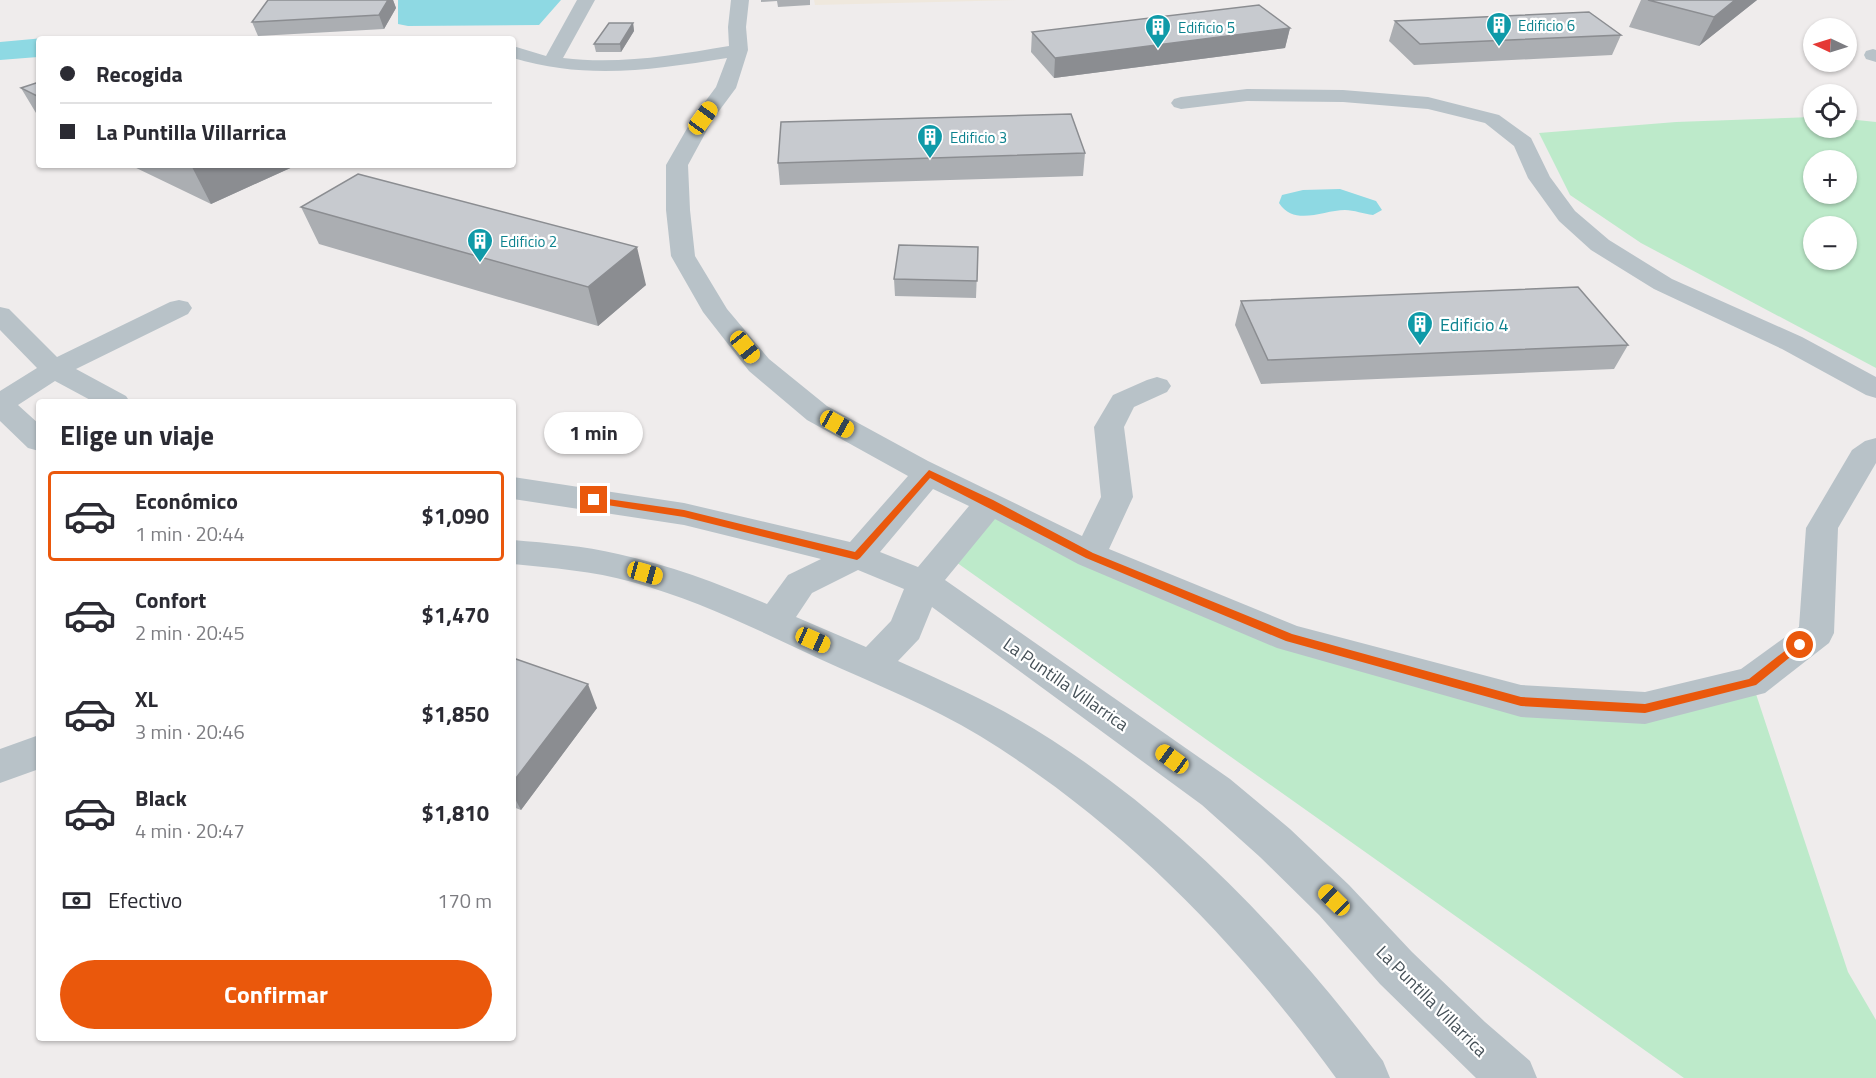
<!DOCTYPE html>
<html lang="es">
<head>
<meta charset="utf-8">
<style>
  body { margin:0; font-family:"Titillium Web",sans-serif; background:#f2f2f3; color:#2b2b33; height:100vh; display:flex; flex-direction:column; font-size:22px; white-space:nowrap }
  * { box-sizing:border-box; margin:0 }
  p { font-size:20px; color:#7c7c81 }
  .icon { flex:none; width:33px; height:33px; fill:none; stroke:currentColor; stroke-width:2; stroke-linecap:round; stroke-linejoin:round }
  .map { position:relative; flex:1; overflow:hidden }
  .panel { position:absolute; left:36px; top:399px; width:480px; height:642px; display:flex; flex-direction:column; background:#fff; border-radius:6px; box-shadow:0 2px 4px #0004 }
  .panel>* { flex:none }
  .guide { position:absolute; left:36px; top:36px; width:480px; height:132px; border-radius:6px; box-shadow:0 2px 4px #0004; display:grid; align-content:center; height:132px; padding:0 24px; background:#fff }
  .needle { width:39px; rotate:274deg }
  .controls { position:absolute; left:1803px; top:18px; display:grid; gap:12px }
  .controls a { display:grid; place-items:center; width:54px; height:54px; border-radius:50%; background:#fff; box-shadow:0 2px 4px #0004; font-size:30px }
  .end { position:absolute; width:27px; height:27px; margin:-14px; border:8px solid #ea580c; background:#fff; box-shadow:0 0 0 3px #fff }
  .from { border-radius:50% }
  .bubble { position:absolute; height:42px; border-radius:21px; background:#fff; box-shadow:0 2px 4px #0004; font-size:20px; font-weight:700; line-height:42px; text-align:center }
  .car { position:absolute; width:18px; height:36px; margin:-18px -9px; border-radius:8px; box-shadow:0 0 4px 2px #0007; background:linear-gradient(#f5c518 24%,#345 0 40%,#f5c518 0 76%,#345 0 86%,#f5c518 0) }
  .guide b { display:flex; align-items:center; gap:21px; height:57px; font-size:22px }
  .guide b+b { border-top:2px solid #e1e1e2 }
  .guide i { width:15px; height:15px; background:#2b2b33 }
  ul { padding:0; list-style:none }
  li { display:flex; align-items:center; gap:18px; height:90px; margin:0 12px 9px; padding:0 12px; border:3px solid transparent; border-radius:6px }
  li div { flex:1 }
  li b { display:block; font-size:22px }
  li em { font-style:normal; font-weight:700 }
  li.on { border-color:#ea580c }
  li>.icon { width:54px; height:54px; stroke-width:1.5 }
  h2 { padding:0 24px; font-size:27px; line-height:72px }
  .pay { display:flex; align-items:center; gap:15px; height:66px; padding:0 24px; font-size:22px }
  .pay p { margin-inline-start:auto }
  .cta { display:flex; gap:12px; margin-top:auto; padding:12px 24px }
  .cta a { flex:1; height:69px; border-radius:36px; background:#ea580c; color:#fff; font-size:24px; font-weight:700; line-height:69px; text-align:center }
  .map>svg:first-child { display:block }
</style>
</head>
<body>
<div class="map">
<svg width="1876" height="1078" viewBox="0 0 1876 1078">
  <rect width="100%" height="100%" fill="#efecec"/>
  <!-- green -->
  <path fill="#bdeaca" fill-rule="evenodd" d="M 1813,117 L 1814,128 L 1846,128 L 1847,119 L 1876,122 L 1876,368 L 1641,243 L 1570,195 L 1539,133 L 1676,122 ZM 1814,160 L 1846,160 L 1846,194 L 1814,194 ZM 1814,226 L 1846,226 L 1846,260 L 1814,260 Z
    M 990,503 L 1289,638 L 1521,701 L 1645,708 L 1752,682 L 1848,972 L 1876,1020 L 1876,1078 L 1684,1078 L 946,555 Z"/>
  <!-- sand -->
  <path fill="#efe8dd" d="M 814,0 L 1017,0 L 815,5 Z"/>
  <!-- water -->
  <path fill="#8ed9e3" d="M 398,0 L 561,0 L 539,25 L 408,26 L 398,24 Z
    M 55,37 L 39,39 L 38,57 L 0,60 L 0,42 Z
    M 1340,189 L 1376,201 L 1382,210 L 1373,215 C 1364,214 1354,210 1345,210 C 1323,210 1295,227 1279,203 L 1282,195 L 1303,190 Z"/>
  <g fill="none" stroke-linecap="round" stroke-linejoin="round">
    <!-- minor -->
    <path fill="#b8c2c8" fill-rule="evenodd" d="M 577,0 L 595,0 L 563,58 C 619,65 675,55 729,46 L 728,27 L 731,0 L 749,0 L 746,27 L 748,50 L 736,88 L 713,119 L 688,165 L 690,210 L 695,256 L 727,309 L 769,359 L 827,406 L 928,461 L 1082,536 L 1101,497 L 1094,427 L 1113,395 L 1147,380 L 1157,377 L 1167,380 L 1171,386 L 1167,392 L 1134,407 L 1124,427 L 1133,497 L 1109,549 L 1297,626 L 1521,685 L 1645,692 L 1741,669 L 1799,627 L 1806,528 L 1852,450 L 1865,441 L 1876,438 L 1876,463 L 1838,528 L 1834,633 L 1829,643 L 1765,693 L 1645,724 L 1521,717 L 1277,648 L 1078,564 L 995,519 L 945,580 L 1230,779 L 1290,829 L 1349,885 L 1412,952 L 1485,1022 L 1530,1061 L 1537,1078 L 1476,1078 L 1380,984 L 1319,915 L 1260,857 L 1202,805 L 932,607 L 919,639 L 898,661 C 934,677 970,693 1005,712 C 1157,797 1278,923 1383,1061 L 1390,1078 L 1336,1078 C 1238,943 1123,824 980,736 C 930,706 875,684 822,660 C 760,631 698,600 632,582 C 593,571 553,568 513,564 L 513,540 C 548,543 584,546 618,554 C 670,565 719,584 767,604 L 788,575 L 821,559 L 684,525 L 513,499 L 513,477 L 684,503 L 850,542 L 908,476 L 807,420 L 749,371 L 703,312 L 671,256 L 666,210 L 666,165 L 693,118 L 716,87 L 727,58 C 652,70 587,80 513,58 L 513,46 L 546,56 ZM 933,489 L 969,506 L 918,567 L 880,552 ZM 858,570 L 904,589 L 891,621 L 866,647 L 796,617 L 812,593 Z
      M 1873,49 L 1876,50 L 1876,62 L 1866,59 L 1864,55 L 1866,51 Z
      M 1247,89 L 1343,90 L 1428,97 L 1499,115 L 1531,138 L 1550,177 L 1575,211 L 1609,240 L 1672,279 L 1802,337 L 1876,377 L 1876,398 L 1866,395 L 1782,349 L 1654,289 L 1591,250 L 1559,221 L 1528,178 L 1514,146 L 1485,123 L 1428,109 L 1343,102 L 1247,101 L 1181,109 L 1174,107 L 1171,103 L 1174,99 L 1181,97 Z
      M 179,300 L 188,302 L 192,308 L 188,314 L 76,369 L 126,396 L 130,402 L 94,402 L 55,381 L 18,405 L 39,424 L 39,451 L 28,448 L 0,421 L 0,391 L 37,368 L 0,330 L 0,307 L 9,309 L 57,357 L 170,302 Z
      M 39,735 L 39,769 L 0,783 L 0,749 Z"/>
  </g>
  <!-- wall -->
  <path fill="#abaeb2" d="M 277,0 L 393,0 L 396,8 L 384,29 L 258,36 L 252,22 Z
    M 761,0 L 810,0 L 810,5 L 778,7 L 777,1 L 761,2 Z
    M 1641,0 L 1757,0 L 1699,46 L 1629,27 Z
    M 1395,21 L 1621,35 L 1612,55 L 1414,65 L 1389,41 Z
    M 633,23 L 634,31 L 621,52 L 596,52 L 594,44 Z
    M 1290,28 L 1285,48 L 1054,78 L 1031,52 L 1032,32 Z
    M 39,82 L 39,118 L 21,88 Z
    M 1085,153 L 1083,176 L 780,185 L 778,163 Z
    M 130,165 L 297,165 L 211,204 Z
    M 301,207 L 646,285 L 598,326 L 319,244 Z
    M 978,247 L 976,298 L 895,296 L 894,279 Z
    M 1241,301 L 1628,345 L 1614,369 L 1261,384 L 1235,325 Z
    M 513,658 L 597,708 L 521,810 L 513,807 Z"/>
  <!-- shaded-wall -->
  <path fill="#8b8d91" d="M 388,0 L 393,0 L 396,8 L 384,29 L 379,15 Z
    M 1735,0 L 1757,0 L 1699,46 L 1714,17 Z
    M 633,23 L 634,31 L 621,52 L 620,44 Z
    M 1290,28 L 1285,48 L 1054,78 L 1055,58 Z
    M 197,165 L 297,165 L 211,204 L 192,167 Z
    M 637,247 L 646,285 L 598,326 L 588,287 Z
    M 588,684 L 597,708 L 521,810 L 513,795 L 513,782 Z"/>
  <!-- building -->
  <path fill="#c7cacf" stroke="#8b8d91" stroke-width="1.5" d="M 268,0 L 388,0 L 379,15 L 252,22 Z
    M 1648,0 L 1735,0 L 1714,17 Z
    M 1259,5 L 1290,28 L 1055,58 L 1032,32 Z
    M 1589,12 L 1621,35 L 1420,44 L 1395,21 Z
    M 609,23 L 633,23 L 620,44 L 594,44 Z
    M 39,82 L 39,97 L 21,88 Z
    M 1071,114 L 1085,153 L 778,163 L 781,122 Z
    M 358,174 L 637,247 L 588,287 L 301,207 Z
    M 899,245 L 978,247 L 977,281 L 894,279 Z
    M 1578,287 L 1628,345 L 1268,360 L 1241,301 Z
    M 513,658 L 588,684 L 513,782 Z"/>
  <!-- route -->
  <path fill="#ea580c" d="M 929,470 L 993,500 L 1093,553 L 1292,634 L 1521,697 L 1645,704 L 1749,679 L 1796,642 L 1803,642 L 1805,645 L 1756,685 L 1645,713 L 1521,706 L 1286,641 L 1086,558 L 930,478 L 860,558 L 857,560 L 684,517 L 594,503 L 590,500 L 594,497 L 684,510 L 855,552 Z"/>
  <!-- icons -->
  <defs>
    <symbol id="building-pin" viewBox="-11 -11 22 30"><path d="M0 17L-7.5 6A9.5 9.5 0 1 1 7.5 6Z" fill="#0f9aa8" stroke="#fff"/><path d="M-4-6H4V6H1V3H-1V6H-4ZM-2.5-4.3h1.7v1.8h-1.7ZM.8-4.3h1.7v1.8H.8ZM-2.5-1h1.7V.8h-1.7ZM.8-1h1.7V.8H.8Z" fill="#fff"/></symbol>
  </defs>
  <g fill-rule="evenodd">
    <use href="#building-pin" x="1484" y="10" width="30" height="40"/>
    <use href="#building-pin" x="1143" y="12" width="30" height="40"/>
    <use href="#building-pin" x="915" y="122" width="30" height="40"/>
    <use href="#building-pin" x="465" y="226" width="30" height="40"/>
    <use href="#building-pin" x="1405" y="309" width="30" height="40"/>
  </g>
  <g text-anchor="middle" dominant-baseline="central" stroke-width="4.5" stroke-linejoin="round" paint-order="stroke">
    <!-- far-culture labels -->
    <g font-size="15" fill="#0d838f" stroke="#fff" text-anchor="start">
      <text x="1518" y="25">Edificio 6</text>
      <text x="1178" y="27">Edificio 5</text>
      <text x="950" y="137">Edificio 3</text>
      <text x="500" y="241">Edificio 2</text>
    </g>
    <!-- culture labels -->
    <g font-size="18" fill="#0d838f" stroke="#fff" text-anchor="start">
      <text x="1440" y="324">Edificio 4</text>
    </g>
    <!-- street labels -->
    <g font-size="18" fill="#465158" stroke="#fff">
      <text transform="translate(1066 684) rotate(35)">La Puntilla Villarrica</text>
      <text transform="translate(1432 1001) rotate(45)">La Puntilla Villarrica</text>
    </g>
  </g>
</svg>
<div class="controls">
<a><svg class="needle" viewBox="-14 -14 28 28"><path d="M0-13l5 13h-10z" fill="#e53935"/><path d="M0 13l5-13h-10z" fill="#7c7c81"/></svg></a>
<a><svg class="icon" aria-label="locate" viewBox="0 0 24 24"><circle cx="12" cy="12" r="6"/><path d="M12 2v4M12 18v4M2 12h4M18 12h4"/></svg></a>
<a>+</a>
<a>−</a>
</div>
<i class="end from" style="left:1800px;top:645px"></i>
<i class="end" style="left:594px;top:500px"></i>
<div class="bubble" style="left:544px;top:412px;width:99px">1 min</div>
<i class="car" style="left:703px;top:118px;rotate:36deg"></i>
<i class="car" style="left:745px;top:347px;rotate:141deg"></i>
<i class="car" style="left:837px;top:424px;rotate:119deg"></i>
<i class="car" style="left:645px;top:573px;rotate:106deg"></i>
<i class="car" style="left:813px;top:640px;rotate:114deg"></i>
<i class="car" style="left:1172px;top:759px;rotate:306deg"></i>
<i class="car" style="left:1334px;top:900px;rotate:314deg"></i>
<div class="guide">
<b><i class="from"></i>Recogida</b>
<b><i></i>La Puntilla Villarrica</b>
</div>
<section class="panel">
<h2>Elige un viaje</h2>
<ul>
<li class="on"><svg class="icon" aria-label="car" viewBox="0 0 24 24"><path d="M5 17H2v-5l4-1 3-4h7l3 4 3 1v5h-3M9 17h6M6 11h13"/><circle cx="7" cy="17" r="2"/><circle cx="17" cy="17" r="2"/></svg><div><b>Económico</b><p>1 min · 20:44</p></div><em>$1,090</em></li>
<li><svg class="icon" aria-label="car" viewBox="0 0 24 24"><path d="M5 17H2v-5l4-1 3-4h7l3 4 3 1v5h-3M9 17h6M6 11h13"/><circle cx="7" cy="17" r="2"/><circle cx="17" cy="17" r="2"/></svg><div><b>Confort</b><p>2 min · 20:45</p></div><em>$1,470</em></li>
<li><svg class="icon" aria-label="car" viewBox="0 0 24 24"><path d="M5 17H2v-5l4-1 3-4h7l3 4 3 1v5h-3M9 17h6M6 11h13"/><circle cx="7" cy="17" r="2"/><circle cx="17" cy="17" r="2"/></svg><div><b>XL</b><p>3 min · 20:46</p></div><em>$1,850</em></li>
<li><svg class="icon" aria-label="car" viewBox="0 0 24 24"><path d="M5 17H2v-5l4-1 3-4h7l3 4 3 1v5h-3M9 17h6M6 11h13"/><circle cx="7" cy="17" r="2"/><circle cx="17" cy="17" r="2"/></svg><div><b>Black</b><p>4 min · 20:47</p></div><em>$1,810</em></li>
</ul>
<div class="pay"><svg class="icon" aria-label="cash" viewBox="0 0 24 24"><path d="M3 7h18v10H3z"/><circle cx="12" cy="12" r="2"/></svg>Efectivo<p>170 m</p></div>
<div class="cta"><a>Confirmar</a></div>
</section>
</div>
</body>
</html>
